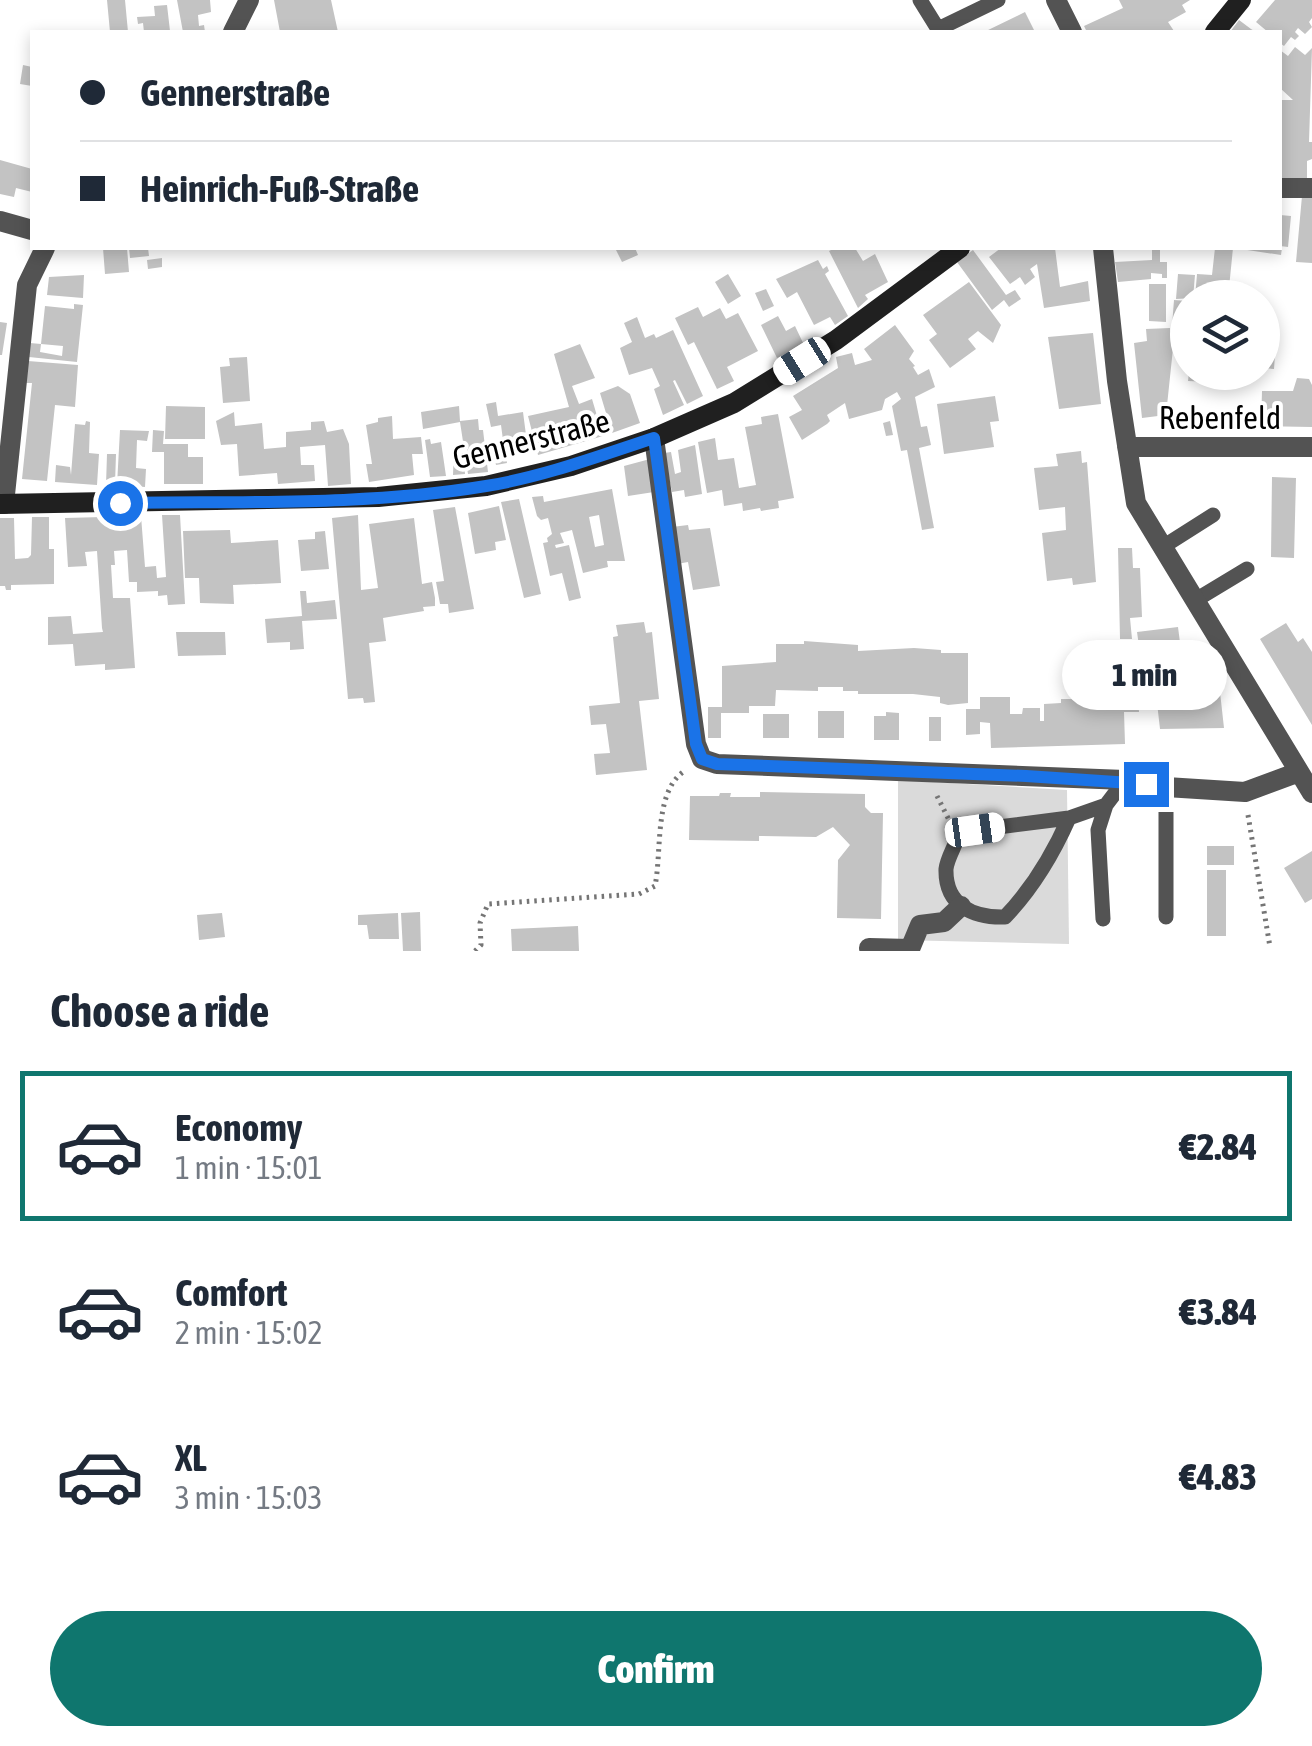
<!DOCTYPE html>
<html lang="en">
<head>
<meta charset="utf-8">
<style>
  body { margin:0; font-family:"Asap Condensed",sans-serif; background:#f2f2f3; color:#1f2937; height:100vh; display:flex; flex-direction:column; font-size:38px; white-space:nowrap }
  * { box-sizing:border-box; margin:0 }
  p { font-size:32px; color:#747a83 }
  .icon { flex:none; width:55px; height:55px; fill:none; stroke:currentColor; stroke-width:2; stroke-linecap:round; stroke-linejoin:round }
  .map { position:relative; height:951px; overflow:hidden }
  .sheet { display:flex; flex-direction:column; background:#fff; flex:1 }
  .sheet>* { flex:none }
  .guide { position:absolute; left:30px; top:30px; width:1252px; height:220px; border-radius:0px; box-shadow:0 5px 15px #0003; display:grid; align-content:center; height:220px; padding:0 50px; background:#fff }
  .buttons { position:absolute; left:1170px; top:280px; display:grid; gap:20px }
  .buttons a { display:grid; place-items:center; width:110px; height:110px; border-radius:50%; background:#fff; box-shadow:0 5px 15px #0003; font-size:50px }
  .end { position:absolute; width:45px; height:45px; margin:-22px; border:12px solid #1a73e8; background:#fff; box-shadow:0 0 0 5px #fff }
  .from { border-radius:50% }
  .bubble { position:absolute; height:70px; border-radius:35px; background:#fff; box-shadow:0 5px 15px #0003; font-size:32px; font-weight:800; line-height:70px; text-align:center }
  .car { position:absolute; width:30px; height:60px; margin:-30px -15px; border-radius:12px; box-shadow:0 0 8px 2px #0007; background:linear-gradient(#fff 24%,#345 0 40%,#fff 0 76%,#345 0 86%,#fff 0) }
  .guide b { display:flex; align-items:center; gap:35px; height:95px; font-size:38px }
  .guide b+b { border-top:2px solid #e0e1e3 }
  .guide i { width:25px; height:25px; background:#1f2937 }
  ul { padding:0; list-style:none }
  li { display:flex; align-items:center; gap:30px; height:150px; margin:0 20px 15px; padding:0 30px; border:5px solid transparent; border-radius:0px }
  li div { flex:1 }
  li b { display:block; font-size:38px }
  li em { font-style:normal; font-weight:800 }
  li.active { border-color:#0f766e }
  li>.icon { width:90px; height:90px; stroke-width:1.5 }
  h2 { padding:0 50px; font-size:45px; line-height:120px }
  .action { display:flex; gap:20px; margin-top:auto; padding:20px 50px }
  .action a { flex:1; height:115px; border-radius:60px; background:#0f766e; color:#fff; font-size:40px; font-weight:800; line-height:115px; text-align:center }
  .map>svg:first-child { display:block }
</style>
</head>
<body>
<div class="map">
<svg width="1312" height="951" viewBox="0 0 1312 951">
  <rect width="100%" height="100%" fill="#fff"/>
  <!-- green -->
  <path fill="#dadada" d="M 898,780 L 1067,790 L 1069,944 L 898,940 Z"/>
  <!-- building -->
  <path fill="#c3c3c3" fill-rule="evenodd" d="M 107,0 L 125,0 L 128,32 L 110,32 Z
    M 177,0 L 210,0 L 211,12 L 198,15 L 199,26 L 204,25 L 205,32 L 183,32 Z
    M 274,0 L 331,0 L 338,32 L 280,32 Z
    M 1119,0 L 1190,0 L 1182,5 L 1186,12 L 1168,22 L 1174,31 L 1170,32 L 1087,32 L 1084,26 L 1123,8 Z
    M 1275,0 L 1312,0 L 1312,18 L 1309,22 L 1312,27 L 1305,34 L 1298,28 L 1295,32 L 1299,36 L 1295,40 L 1291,37 L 1284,46 L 1280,43 L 1280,32 L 1268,32 L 1256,22 Z
    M 167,5 L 170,31 L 144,32 L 143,23 L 138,24 L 137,17 L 155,16 L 154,6 Z
    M 1025,12 L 1035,32 L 984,32 Z
    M 1239,20 L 1251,29 L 1256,32 L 1230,32 Z
    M 1295,47 L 1305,55 L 1312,48 L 1309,142 L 1312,142 L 1312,159 L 1307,161 L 1307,178 L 1280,178 L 1280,100 L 1293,100 L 1280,88 L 1280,50 L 1288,56 Z
    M 23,65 L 32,67 L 32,86 L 20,84 Z
    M 0,160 L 32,169 L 32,192 L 16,188 L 14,197 L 0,194 Z
    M 1302,196 L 1312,197 L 1312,263 L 1296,262 Z
    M 1280,215 L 1291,216 L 1288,247 L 1280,246 Z
    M 103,248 L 127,248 L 129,272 L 105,274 Z
    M 129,248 L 148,248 L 149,256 L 130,258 Z
    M 615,248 L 635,248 L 638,255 L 622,262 Z
    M 835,248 L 855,248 L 863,261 L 875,254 L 888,282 L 865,295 L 868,299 L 858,308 L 829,251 Z
    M 1001,248 L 1055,248 L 1060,287 L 1088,281 L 1090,301 L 1044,308 L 1037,264 L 1030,269 L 1035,277 L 1025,285 L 1020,277 L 1010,284 L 989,257 Z
    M 1152,248 L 1160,248 L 1160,262 L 1167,262 L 1167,278 L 1162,278 L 1162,274 L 1151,273 L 1151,279 L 1118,282 L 1115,262 L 1152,260 Z
    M 1215,248 L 1233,248 L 1228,298 L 1195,298 L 1197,274 L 1212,275 Z
    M 1234,248 L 1282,248 L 1281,255 Z
    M 973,250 L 1006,295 L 1015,290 L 1021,299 L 1009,307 L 1004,300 L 992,310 L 957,262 Z
    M 162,258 L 162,267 L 148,269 L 147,260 Z
    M 818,260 L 823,269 L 827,266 L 829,271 L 825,274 L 848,316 L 835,325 L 830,317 L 814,325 L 797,292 L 787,298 L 776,279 Z
    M 728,274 L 741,296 L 728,304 L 715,282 Z
    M 1178,274 L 1195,275 L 1193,298 L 1176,299 Z
    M 84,275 L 83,298 L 47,295 L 49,277 Z
    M 969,282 L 1001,325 L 993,343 L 978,331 L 968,339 L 976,349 L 950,368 L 929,340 L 937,334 L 923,315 Z
    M 1149,284 L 1166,284 L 1166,322 L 1149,321 Z
    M 766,289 L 774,306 L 763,311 L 755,293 Z
    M 1174,300 L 1188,301 L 1188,328 L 1172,326 Z
    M 74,304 L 83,305 L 77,362 L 29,357 L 30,343 L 41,344 L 40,352 L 62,356 L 63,346 L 41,344 L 45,306 L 74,309 Z
    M 698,307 L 703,317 L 720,308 L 726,319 L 738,313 L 758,351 L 727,367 L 734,381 L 717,389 L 694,342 L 688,345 L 675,318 Z
    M 778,316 L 786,331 L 795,326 L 804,345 L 777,358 L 761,325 Z
    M 637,317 L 645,338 L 654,334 L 656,338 L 673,330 L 703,396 L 687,404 L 675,380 L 673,381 L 684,405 L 663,415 L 654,389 L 660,386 L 652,368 L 629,375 L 620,348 L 632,342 L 624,323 Z
    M 0,322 L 7,323 L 2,355 L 0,355 Z
    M 895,325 L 914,351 L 909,359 L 915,366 L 913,367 L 918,375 L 929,369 L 935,387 L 915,397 L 921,427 L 927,426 L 931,445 L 919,448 L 934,528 L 922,530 L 907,450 L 901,451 L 892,406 L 901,399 L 897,392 L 885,399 L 882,410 L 849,419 L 845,403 L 827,415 L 830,421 L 827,424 L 802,440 L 789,417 L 802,410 L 793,396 L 838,368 L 836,357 L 852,353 L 855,365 L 872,360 L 864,349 Z
    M 1170,328 L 1171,339 L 1174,339 L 1166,415 L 1142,418 L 1134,343 L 1147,341 L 1146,329 Z
    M 1093,333 L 1101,404 L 1059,409 L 1048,337 Z
    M 1262,340 L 1276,341 L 1274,369 L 1262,368 Z
    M 580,344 L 595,378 L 572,386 L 579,404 L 592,399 L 603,436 L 538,455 L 528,416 L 569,407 L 554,354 Z
    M 247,357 L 250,401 L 223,403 L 220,367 L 230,366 L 229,358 Z
    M 28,361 L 78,365 L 75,407 L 55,405 L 47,481 L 22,479 L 32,383 L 26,383 Z
    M 1189,372 L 1249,372 L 1248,384 L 1188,381 Z
    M 1297,378 L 1309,379 L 1312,385 L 1312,427 L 1261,426 L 1262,391 L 1293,391 Z
    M 618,386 L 630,394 L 640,423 L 612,433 L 600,393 Z
    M 995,396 L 999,421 L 990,422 L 994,447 L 944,454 L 937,404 Z
    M 496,402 L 498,416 L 523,412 L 526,435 L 503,440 L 501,425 L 491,427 L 486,404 Z
    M 166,406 L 205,407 L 205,439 L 165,439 Z
    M 459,406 L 460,421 L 478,419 L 479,430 L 483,430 L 488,472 L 468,474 L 460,422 L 423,429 L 421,412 Z
    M 234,412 L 235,426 L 262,423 L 264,449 L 286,447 L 286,432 L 311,430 L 311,422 L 324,421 L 327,432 L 343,429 L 349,444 L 351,484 L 328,486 L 325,445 L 300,447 L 301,465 L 314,465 L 315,481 L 278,484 L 277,473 L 239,476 L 237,444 L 221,445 L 216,421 Z
    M 778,414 L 794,498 L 778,501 L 779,508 L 761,511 L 760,508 L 743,511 L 742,503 L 724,506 L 722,490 L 707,493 L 698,442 L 715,438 L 718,460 L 734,458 L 739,488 L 756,485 L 745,427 L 762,424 L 761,417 Z
    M 392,416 L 393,439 L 421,437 L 423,454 L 412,454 L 414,475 L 369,482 L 366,464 L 372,464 L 366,425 L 378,422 L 378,418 Z
    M 86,421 L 90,422 L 89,453 L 99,454 L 97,485 L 55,482 L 56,465 L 70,467 L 71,475 L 75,424 L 85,425 Z
    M 890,421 L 893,435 L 886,436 L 883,423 Z
    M 120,430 L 149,431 L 147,441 L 137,440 L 136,468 L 146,469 L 145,487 L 117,485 Z
    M 153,430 L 164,431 L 163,444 L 188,444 L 188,457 L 203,457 L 203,484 L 164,484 L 164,452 L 152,452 Z
    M 430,439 L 431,444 L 441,442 L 446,476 L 430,477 L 425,440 Z
    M 502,439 L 507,463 L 496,465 L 492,441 Z
    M 463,445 L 465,474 L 453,475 L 454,446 Z
    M 695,445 L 702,494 L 685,497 L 684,490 L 672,492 L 664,453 L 671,452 L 675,474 L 681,472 L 678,450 Z
    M 1081,451 L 1082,463 L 1087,462 L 1096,582 L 1073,585 L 1072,578 L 1047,581 L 1042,533 L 1066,530 L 1065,507 L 1039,510 L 1034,468 L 1058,466 L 1056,454 Z
    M 107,454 L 116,454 L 115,484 L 106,485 Z
    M 650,459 L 654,492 L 628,496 L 624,466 Z
    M 1272,477 L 1296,478 L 1294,558 L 1271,557 Z
    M 612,489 L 625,561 L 607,561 L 608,567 L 583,573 L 572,530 L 560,533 L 564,543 L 555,545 L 556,548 L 569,545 L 581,598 L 569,601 L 562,573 L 550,576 L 543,543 L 548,542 L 547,538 L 552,534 L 548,518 L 541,520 L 537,516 L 532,497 L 543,496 L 544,502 ZM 599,515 L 604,545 L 595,547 L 589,517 Z
    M 519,499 L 541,594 L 524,598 L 501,502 Z
    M 499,506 L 506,540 L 495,542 L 496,550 L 475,554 L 468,513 Z
    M 455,507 L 474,609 L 449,613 L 448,604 L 440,604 L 436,582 L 444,581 L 433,510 Z
    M 162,515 L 180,515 L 185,604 L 168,605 L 167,595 L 158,596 L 158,591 L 137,592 L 137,582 L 129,582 L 127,550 L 114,551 L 115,565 L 111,565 L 113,598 L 130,598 L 135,668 L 105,670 L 105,664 L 75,666 L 73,644 L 48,645 L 48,617 L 71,616 L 73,634 L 103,632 L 102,628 L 97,551 L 85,552 L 87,566 L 68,567 L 65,518 L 141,516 L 145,567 L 156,566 L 157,578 L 166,577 Z
    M 358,515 L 361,590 L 378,588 L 369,524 L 414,518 L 422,584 L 432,582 L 435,598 L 435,606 L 423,607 L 424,611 L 383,618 L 386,641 L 369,643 L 375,702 L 364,703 L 363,698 L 348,699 L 332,518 Z
    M 32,517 L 49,517 L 49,549 L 54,549 L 54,584 L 11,585 L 11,590 L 6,590 L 5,586 L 0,586 L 0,518 L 14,518 L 15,559 L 28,558 L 31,555 Z
    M 688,525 L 689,530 L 710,528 L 720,586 L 693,590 L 688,562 L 677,564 L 672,527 Z
    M 230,530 L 231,543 L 278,540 L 281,583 L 233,585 L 234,604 L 200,603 L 199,578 L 185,578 L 183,531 Z
    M 325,531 L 329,569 L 301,571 L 298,540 L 315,539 L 315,532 Z
    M 1118,548 L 1132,548 L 1133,568 L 1140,568 L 1142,617 L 1130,618 L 1132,639 L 1120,639 Z
    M 300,591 L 306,591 L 307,603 L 335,600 L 337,619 L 302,621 L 304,649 L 290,650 L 290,642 L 267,643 L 265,619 L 302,616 Z
    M 644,622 L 646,633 L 652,632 L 659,699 L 639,701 L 647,770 L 596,775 L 594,754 L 610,753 L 606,724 L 591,725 L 589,706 L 620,703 L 613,637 L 618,636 L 616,625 Z
    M 1286,623 L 1298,642 L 1303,638 L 1312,652 L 1312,725 L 1260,639 Z
    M 1178,627 L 1183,666 L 1142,670 L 1143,684 L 1137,684 L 1139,712 L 1124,712 L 1125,744 L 991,748 L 990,723 L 980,722 L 980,734 L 966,735 L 966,709 L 980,709 L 980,697 L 1010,697 L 1010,714 L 1022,714 L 1023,708 L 1040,708 L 1040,721 L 1044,721 L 1044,704 L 1061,703 L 1061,699 L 1081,699 L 1081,706 L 1123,704 L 1121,654 L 1140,653 L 1137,632 Z
    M 176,632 L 225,632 L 226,655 L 178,656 Z
    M 804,641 L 858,645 L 858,651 L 914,648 L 941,650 L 941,653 L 968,653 L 968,703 L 948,705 L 940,703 L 940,697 L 913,694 L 858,694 L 858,691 L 843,691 L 843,687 L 818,687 L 818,691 L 776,690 L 775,706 L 749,706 L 749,713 L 721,713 L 721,738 L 708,738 L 708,707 L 722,707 L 722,666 L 776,662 L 776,644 L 804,644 Z
    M 1204,670 L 1206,688 L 1214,687 L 1220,692 L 1224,728 L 1160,729 L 1156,694 L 1184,690 L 1182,673 Z
    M 818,711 L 844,711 L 844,738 L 818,738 Z
    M 886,712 L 899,713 L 899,740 L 874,740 L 874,716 L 886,716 Z
    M 763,714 L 789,714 L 789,738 L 763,738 Z
    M 929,717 L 941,717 L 941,741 L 929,741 Z
    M 760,792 L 865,794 L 865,807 L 871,813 L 883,813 L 881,919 L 837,918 L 838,860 L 850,845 L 833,827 L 816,837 L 759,836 L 759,841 L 689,840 L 690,796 L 719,796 L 720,793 L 731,793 L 730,797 L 760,797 Z
    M 1207,846 L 1234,846 L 1234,865 L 1207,865 Z
    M 1312,851 L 1312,899 L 1305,903 L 1284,868 Z
    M 1207,870 L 1226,870 L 1226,936 L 1207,936 Z
    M 420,912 L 421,951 L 403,951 L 401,913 Z
    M 222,913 L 225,937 L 199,940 L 197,915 Z
    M 398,913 L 399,939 L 369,939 L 367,925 L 358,925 L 358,915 Z
    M 578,926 L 579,951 L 512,951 L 511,929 Z"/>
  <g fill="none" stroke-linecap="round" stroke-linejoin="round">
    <!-- path -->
    <path stroke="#757575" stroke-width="5" stroke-dasharray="2.5 5" stroke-linecap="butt" d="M 937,796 L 950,822
      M 1248,815 L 1270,947
      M 475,951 L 481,945 L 480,923 L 488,904 L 639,894 L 655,886 C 662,852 654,793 683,772"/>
    <!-- lane -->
    <path stroke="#535353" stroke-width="15" d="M 920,0 L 938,29 L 998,0
      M 1161,548 L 1213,515
      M 1194,601 L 1247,569
      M 1166,787 L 1166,917
      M 1069,818 L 975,830 L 957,839 C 954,848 947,859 946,869 C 945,906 974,918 1005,917 C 1033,888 1053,854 1069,818 L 1106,805
      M 1103,919 L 1098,830 L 1106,805 L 1125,780"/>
    <!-- street -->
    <path stroke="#535353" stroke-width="20" d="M 1056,0 L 1072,32
      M 233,32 L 249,0
      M 1280,188 L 1312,188
      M 0,221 L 32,230
      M 1103,248 L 1117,381 L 1136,503 L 1312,793
      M 654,438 L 696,744 L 702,759 L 717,764 L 1125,780 L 1166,787 L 1245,792 L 1299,772
      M 1127,447 L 1312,447
      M 4,504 L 27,285 L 45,248
      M 869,948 L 910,949 L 920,925 L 944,922 L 961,906"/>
    <!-- secondary -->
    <path stroke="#202020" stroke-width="20" d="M 1215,32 L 1241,0
      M 0,504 L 378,497 L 486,486 L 571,466 L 654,438 L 734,403 L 836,340 L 960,248"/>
  </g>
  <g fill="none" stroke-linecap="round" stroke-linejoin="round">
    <!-- route -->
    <path stroke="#1a73e8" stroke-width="12" d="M 120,503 C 241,501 366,506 486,486 C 543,477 599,456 654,438 L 696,744 L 702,759 L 717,764 L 1026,776 L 1146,784"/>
  </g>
  <g text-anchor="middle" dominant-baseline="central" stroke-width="8" stroke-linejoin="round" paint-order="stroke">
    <!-- street labels -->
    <g font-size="32" fill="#000" stroke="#fff">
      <text x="1220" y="417">Rebenfeld</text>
      <text transform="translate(531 439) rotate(-14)">Gennerstraße</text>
    </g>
  </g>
</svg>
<div class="buttons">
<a><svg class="icon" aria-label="layers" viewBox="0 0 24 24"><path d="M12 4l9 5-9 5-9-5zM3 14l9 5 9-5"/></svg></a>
</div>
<i class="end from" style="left:120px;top:503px"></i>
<i class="end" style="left:1146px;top:784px"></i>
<div class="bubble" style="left:1062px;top:640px;width:165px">1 min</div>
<i class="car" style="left:802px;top:361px;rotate:238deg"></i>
<i class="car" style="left:975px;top:830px;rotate:82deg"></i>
<div class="guide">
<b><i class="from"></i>Gennerstraße</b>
<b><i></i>Heinrich-Fuß-Straße</b>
</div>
</div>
<section class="sheet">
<h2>Choose a ride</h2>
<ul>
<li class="active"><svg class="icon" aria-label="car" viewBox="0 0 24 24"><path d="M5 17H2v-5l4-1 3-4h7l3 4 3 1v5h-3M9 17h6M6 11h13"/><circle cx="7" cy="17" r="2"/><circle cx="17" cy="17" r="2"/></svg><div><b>Economy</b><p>1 min · 15:01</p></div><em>€2.84</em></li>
<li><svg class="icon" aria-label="car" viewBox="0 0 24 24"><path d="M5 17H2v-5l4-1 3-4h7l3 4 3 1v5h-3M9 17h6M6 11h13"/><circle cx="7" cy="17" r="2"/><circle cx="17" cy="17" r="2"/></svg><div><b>Comfort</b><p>2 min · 15:02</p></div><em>€3.84</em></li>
<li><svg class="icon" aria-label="car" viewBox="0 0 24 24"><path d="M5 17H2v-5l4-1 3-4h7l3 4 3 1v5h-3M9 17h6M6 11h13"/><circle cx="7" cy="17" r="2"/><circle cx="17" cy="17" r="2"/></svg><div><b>XL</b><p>3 min · 15:03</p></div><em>€4.83</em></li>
</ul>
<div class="action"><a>Confirm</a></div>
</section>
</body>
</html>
